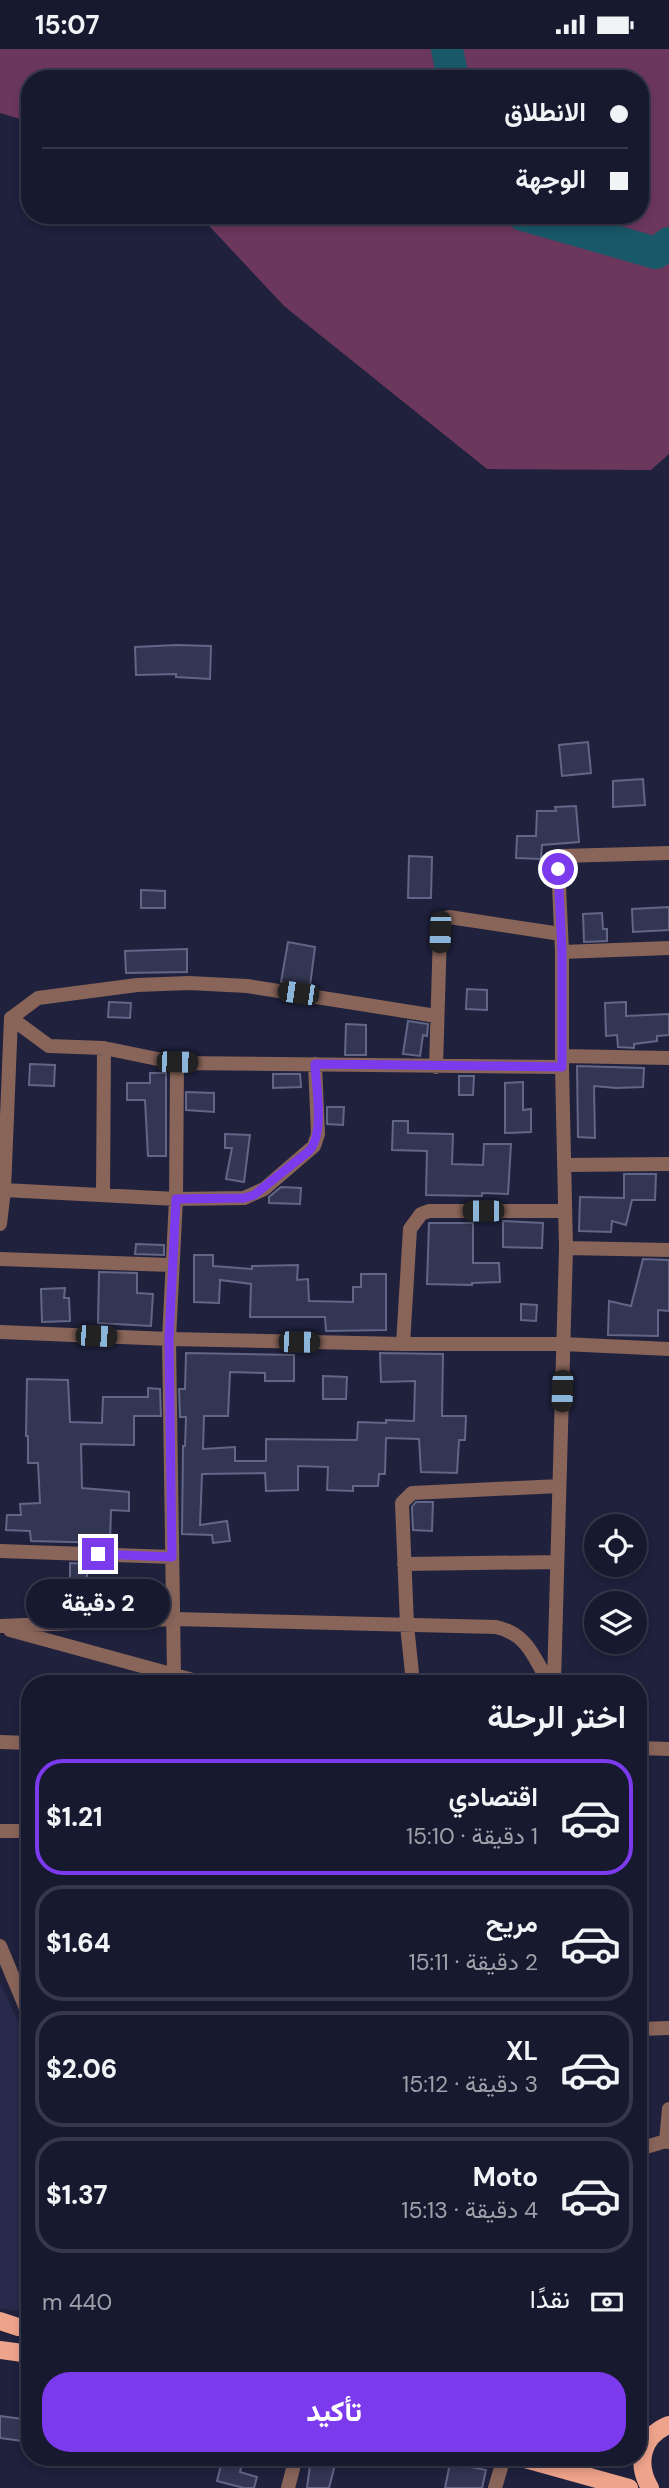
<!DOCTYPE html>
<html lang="ar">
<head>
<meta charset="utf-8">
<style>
  body { margin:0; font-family:"DM Sans",Vazirmatn,sans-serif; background:#202236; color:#f1f3f6; direction:rtl; height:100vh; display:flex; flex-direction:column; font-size:26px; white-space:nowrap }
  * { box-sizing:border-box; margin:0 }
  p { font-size:23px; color:#9ea0aa }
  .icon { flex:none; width:38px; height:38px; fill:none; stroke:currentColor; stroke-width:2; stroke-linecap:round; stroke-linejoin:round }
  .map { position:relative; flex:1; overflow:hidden; direction:ltr }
  .sheet { position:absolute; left:21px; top:1626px; width:626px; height:791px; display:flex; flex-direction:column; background:#17192e; border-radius:28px; box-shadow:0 4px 10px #0003,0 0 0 2px #36384a; direction:rtl }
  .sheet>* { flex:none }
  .top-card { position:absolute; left:21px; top:21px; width:628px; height:154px; border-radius:28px; box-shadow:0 4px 10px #0003,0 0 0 2px #36384a; direction:rtl; display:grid; align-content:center; height:154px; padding:0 21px; background:#17192e }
  .buttons { position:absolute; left:584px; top:1465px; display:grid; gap:14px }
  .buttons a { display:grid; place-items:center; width:63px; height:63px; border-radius:50%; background:#17192e; box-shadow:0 4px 10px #0003,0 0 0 2px #36384a; font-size:35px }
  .end { position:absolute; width:32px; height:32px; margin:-16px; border:9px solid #7c3aed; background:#fff; box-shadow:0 0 0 4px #fff }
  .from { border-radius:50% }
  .bubble { position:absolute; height:49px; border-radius:24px; background:#17192e; box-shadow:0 4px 10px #0003,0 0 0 2px #36384a; font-size:23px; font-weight:800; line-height:49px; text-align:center; direction:rtl }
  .car { position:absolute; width:21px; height:42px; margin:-21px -10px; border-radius:9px; box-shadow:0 0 5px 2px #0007; background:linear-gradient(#222 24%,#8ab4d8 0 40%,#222 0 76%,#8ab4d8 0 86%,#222 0) }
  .top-card b { display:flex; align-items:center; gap:24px; height:66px; font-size:26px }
  .top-card b+b { border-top:2px solid #36384a }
  .top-card i { width:18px; height:18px; background:#f1f3f6 }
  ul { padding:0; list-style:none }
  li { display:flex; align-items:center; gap:21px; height:116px; margin:0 14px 10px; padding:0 7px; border:4px solid #36384a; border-radius:28px }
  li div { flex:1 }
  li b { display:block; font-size:26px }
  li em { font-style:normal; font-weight:800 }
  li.on { border-color:#7c3aed }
  li>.icon { width:63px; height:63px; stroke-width:1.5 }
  h2 { padding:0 21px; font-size:32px; line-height:84px }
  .pay { display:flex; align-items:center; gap:18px; height:77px; padding:0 21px; font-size:26px }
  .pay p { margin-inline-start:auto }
  .cta { display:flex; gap:14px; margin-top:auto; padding:14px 21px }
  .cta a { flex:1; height:80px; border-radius:28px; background:#7c3aed; color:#fff; font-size:28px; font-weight:800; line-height:80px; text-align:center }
  .status { display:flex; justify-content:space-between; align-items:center; height:49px; padding:0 35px; background:#17192e; direction:ltr }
  .status svg { height:19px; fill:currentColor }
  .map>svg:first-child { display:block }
</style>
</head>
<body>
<div class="status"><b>15:07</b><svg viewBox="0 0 49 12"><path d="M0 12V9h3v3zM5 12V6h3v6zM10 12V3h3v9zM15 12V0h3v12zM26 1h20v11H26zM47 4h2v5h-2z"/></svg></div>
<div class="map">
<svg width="669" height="2439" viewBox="0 0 669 2439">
  <rect width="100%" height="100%" fill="#1f213d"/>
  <!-- built -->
  <path fill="#282a4c" d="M 0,1934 L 30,1998 L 30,2264 L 0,2259 Z"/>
  <!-- green -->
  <path fill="#6b375d" d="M 0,0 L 669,0 L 669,405 L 651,421 L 487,420 L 284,257 L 199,166 L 640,166 L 640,30 L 30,30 L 30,73 L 0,64 Z"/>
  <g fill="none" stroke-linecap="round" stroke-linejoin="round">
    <!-- river -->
    <path stroke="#185868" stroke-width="32" d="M 447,0 L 453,30
      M 523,166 L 656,204 L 669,194"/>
  </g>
  <!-- building -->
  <path fill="#333653" stroke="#626686" stroke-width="2" d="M 177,596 L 211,597 L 210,630 L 176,628 L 176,625 L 136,626 L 135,598 Z
    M 588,693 L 591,724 L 562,727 L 559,696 Z
    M 643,730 L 645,756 L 613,758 L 613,732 Z
    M 576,757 L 579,793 L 542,796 L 541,810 L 516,809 L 517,787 L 536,787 L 537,762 L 556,762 L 555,758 Z
    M 409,807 L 432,808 L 431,849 L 408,849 Z
    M 141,841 L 165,842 L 165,859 L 141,859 Z
    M 669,858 L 669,881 L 633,883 L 632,860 Z
    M 602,864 L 603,880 L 607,880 L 607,892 L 584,893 L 583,865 Z
    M 288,893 L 315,898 L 310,937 L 281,933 Z
    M 187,900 L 187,923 L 126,924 L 125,902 Z
    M 467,940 L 487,941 L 487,961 L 466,960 Z
    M 109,953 L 131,954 L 130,969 L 108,968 Z
    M 626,953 L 626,967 L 669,965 L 669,986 L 657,987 L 657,992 L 634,995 L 634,999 L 618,998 L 617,986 L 606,987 L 605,954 Z
    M 408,972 L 428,975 L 427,987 L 423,986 L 420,1007 L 403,1005 Z
    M 346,975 L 366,976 L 366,1006 L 345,1006 Z
    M 30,1015 L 55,1016 L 54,1037 L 29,1036 Z
    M 577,1017 L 644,1019 L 643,1038 L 616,1039 L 594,1037 L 595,1089 L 578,1088 Z
    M 150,1024 L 166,1024 L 166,1107 L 148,1107 L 145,1051 L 127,1051 L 127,1034 L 150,1034 Z
    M 273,1025 L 300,1025 L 301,1038 L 273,1039 Z
    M 459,1027 L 474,1027 L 473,1046 L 459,1046 Z
    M 523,1033 L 523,1061 L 531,1060 L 531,1083 L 505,1084 L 505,1034 Z
    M 186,1043 L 214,1044 L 214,1063 L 186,1061 Z
    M 327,1058 L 344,1058 L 343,1076 L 327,1075 Z
    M 393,1072 L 408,1072 L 408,1084 L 453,1085 L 452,1115 L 483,1116 L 484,1095 L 511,1095 L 508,1145 L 482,1144 L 482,1147 L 426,1146 L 427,1102 L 392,1101 Z
    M 225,1085 L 250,1086 L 244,1133 L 226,1130 L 232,1099 L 225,1099 Z
    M 624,1125 L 656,1125 L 655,1151 L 632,1151 L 626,1176 L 612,1172 L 611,1183 L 579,1182 L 580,1148 L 624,1149 Z
    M 281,1138 L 301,1139 L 300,1155 L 269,1154 L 269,1148 Z
    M 503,1172 L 543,1174 L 542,1199 L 503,1198 Z
    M 429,1174 L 473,1174 L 473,1214 L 499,1214 L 500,1233 L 472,1234 L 472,1236 L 427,1235 Z
    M 136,1195 L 164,1196 L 164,1206 L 135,1205 Z
    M 194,1206 L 213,1206 L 213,1217 L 252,1220 L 252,1217 L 298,1216 L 297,1231 L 308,1230 L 309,1252 L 353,1253 L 353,1238 L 361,1238 L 361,1225 L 386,1225 L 386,1281 L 326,1282 L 325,1268 L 250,1268 L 251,1235 L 220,1231 L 219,1254 L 194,1253 Z
    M 643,1210 L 669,1211 L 669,1262 L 658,1261 L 658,1287 L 608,1286 L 609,1252 L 631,1257 Z
    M 99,1223 L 137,1224 L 137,1244 L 153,1245 L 151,1277 L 98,1274 Z
    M 65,1239 L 64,1249 L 69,1249 L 70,1272 L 42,1273 L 41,1240 Z
    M 521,1255 L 537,1256 L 536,1272 L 521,1271 Z
    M 186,1304 L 294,1306 L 294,1332 L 265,1332 L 265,1324 L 230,1323 L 228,1367 L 204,1367 L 203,1400 L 235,1398 L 235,1412 L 266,1412 L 266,1390 L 357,1391 L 358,1373 L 386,1374 L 386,1371 L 414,1372 L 415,1332 L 381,1333 L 380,1304 L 443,1305 L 442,1367 L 466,1367 L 465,1391 L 459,1391 L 457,1424 L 421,1423 L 419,1390 L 386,1389 L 385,1425 L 379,1425 L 378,1437 L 353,1437 L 353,1442 L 327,1441 L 328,1418 L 298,1417 L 298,1441 L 266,1442 L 265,1424 L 202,1425 L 200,1476 L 227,1472 L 230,1492 L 213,1494 L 212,1486 L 182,1485 L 183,1397 L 185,1397 L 186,1368 L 180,1368 L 179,1340 L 185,1340 Z
    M 323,1327 L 347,1328 L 346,1350 L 323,1350 Z
    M 27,1330 L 68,1331 L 70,1373 L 102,1374 L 103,1348 L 148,1348 L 148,1339 L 160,1340 L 161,1367 L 134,1367 L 134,1396 L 81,1395 L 82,1439 L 129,1443 L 129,1462 L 111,1461 L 110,1494 L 31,1492 L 30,1482 L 6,1481 L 7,1466 L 21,1466 L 20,1455 L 40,1454 L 38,1414 L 28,1414 L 28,1387 L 26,1387 Z
    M 416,1453 L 433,1453 L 432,1482 L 413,1481 L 412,1458 Z
    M 70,1514 L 87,1515 L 87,1533 L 70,1533 Z
    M 38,1539 L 68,1539 L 67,1562 L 37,1561 Z
    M 0,2367 L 30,2371 L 30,2393 L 0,2389 Z
    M 223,2408 L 244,2408 L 240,2423 L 257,2428 L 254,2439 L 244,2439 L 217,2432 Z
    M 311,2408 L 337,2408 L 329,2439 L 307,2439 Z
    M 450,2414 L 486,2421 L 482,2439 L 445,2439 Z"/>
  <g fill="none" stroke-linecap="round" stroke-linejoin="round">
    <!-- street -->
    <path stroke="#886459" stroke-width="14" d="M 562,903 L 669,899
      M 11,969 L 38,949 L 137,936 L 189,934 L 247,937 L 436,967
      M 563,1007 L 669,1009
      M 436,1018 L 440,883 L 443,870 L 449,868 L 561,885
      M 564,1116 L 669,1115
      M 4,1141 L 176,1150 L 244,1149 L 264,1140 L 314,1097 L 318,1085 L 315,1015
      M 103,1146 L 104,999
      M 0,1175 L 4,1141 L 11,969 L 49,997 L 104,999 L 177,1014 L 562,1018
      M 566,1199 L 669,1201
      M 0,1210 L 171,1216
      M 0,1283 L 169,1290 L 403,1295 L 563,1295 L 669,1300
      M 403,1295 L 410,1180 L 421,1165 L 429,1162 L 564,1162
      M 0,1502 L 172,1508
      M 404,1515 L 557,1513
      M 0,1577 L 173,1570 L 496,1578 C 528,1585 534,1609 549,1634
      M 10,1581 L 204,1634
      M 174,1626 L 169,1290 L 176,1150 L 177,1014
      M 413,1634 L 407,1576 L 402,1454 L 412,1444 L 559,1437
      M 554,1634 L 566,1199 L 562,1018 L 562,903 L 558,814 L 561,807 L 669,804
      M 0,1693 L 30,1694
      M 639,1699 L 669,1700
      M 0,1782 L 30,1782
      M 0,1897 L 30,1969
      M 639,1980 L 669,1979
      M 669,2060 L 666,2092 L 669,2093
      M 639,2100 L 666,2092
      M 288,2439 L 296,2408
      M 495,2439 L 504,2408"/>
    <!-- primary -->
    <path stroke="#eea38b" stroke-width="18" d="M 0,2272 L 18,2278 L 30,2279
      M 0,2301 L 30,2305
      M 518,2408 L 629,2439
      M 650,2439 C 636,2415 641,2387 669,2376"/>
  </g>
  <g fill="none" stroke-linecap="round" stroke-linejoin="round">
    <!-- route -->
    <path stroke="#7c3aed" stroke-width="9" d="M 98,1505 L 172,1508 L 169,1290 L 176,1150 L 244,1149 L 254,1146 L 309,1102 C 325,1085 316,1038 315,1015 L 562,1018 L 562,903 L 558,820"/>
  </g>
</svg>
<div class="buttons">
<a><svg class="icon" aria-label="locate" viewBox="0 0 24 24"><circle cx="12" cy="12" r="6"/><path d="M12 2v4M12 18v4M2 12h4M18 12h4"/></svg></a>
<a><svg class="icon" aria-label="layers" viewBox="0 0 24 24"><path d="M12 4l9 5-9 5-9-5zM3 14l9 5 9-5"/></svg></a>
</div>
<i class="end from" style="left:558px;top:820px"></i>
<i class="end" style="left:98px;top:1505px"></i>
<div class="bubble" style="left:26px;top:1530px;width:144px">2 دقيقة</div>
<i class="car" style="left:440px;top:883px;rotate:182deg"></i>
<i class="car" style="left:298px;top:944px;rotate:278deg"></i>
<i class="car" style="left:177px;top:1013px;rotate:91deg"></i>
<i class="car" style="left:483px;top:1162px;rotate:270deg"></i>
<i class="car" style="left:96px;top:1287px;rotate:92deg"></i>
<i class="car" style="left:299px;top:1293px;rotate:91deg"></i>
<i class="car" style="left:562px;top:1342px;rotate:182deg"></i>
<div class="top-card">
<b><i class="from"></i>الانطلاق</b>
<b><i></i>الوجهة</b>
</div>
<section class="sheet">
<h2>اختر الرحلة</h2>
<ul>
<li class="on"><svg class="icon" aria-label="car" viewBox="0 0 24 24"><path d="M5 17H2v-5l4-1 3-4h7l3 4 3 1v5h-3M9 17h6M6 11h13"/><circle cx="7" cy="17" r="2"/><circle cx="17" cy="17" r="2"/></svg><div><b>اقتصادي</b><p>1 دقيقة · 15:10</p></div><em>$1.21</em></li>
<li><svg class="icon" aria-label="car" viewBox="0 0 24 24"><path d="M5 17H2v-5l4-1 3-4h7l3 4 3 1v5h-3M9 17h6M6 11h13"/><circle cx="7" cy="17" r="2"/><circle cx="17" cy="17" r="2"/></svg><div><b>مريح</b><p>2 دقيقة · 15:11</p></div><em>$1.64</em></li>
<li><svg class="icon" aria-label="car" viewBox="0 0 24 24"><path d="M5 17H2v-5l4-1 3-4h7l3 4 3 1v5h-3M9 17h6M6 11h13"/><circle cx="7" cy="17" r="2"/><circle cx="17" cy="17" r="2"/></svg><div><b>XL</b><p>3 دقيقة · 15:12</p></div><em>$2.06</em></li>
<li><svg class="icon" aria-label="car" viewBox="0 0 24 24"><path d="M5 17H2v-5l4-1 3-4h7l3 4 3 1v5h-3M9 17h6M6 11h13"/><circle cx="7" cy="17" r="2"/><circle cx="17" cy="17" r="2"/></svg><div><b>Moto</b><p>4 دقيقة · 15:13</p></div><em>$1.37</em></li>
</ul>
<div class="pay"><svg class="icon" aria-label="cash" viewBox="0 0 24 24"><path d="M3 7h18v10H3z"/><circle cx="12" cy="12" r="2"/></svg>نقدًا<p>440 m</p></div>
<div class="cta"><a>تأكيد</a></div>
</section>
</div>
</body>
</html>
